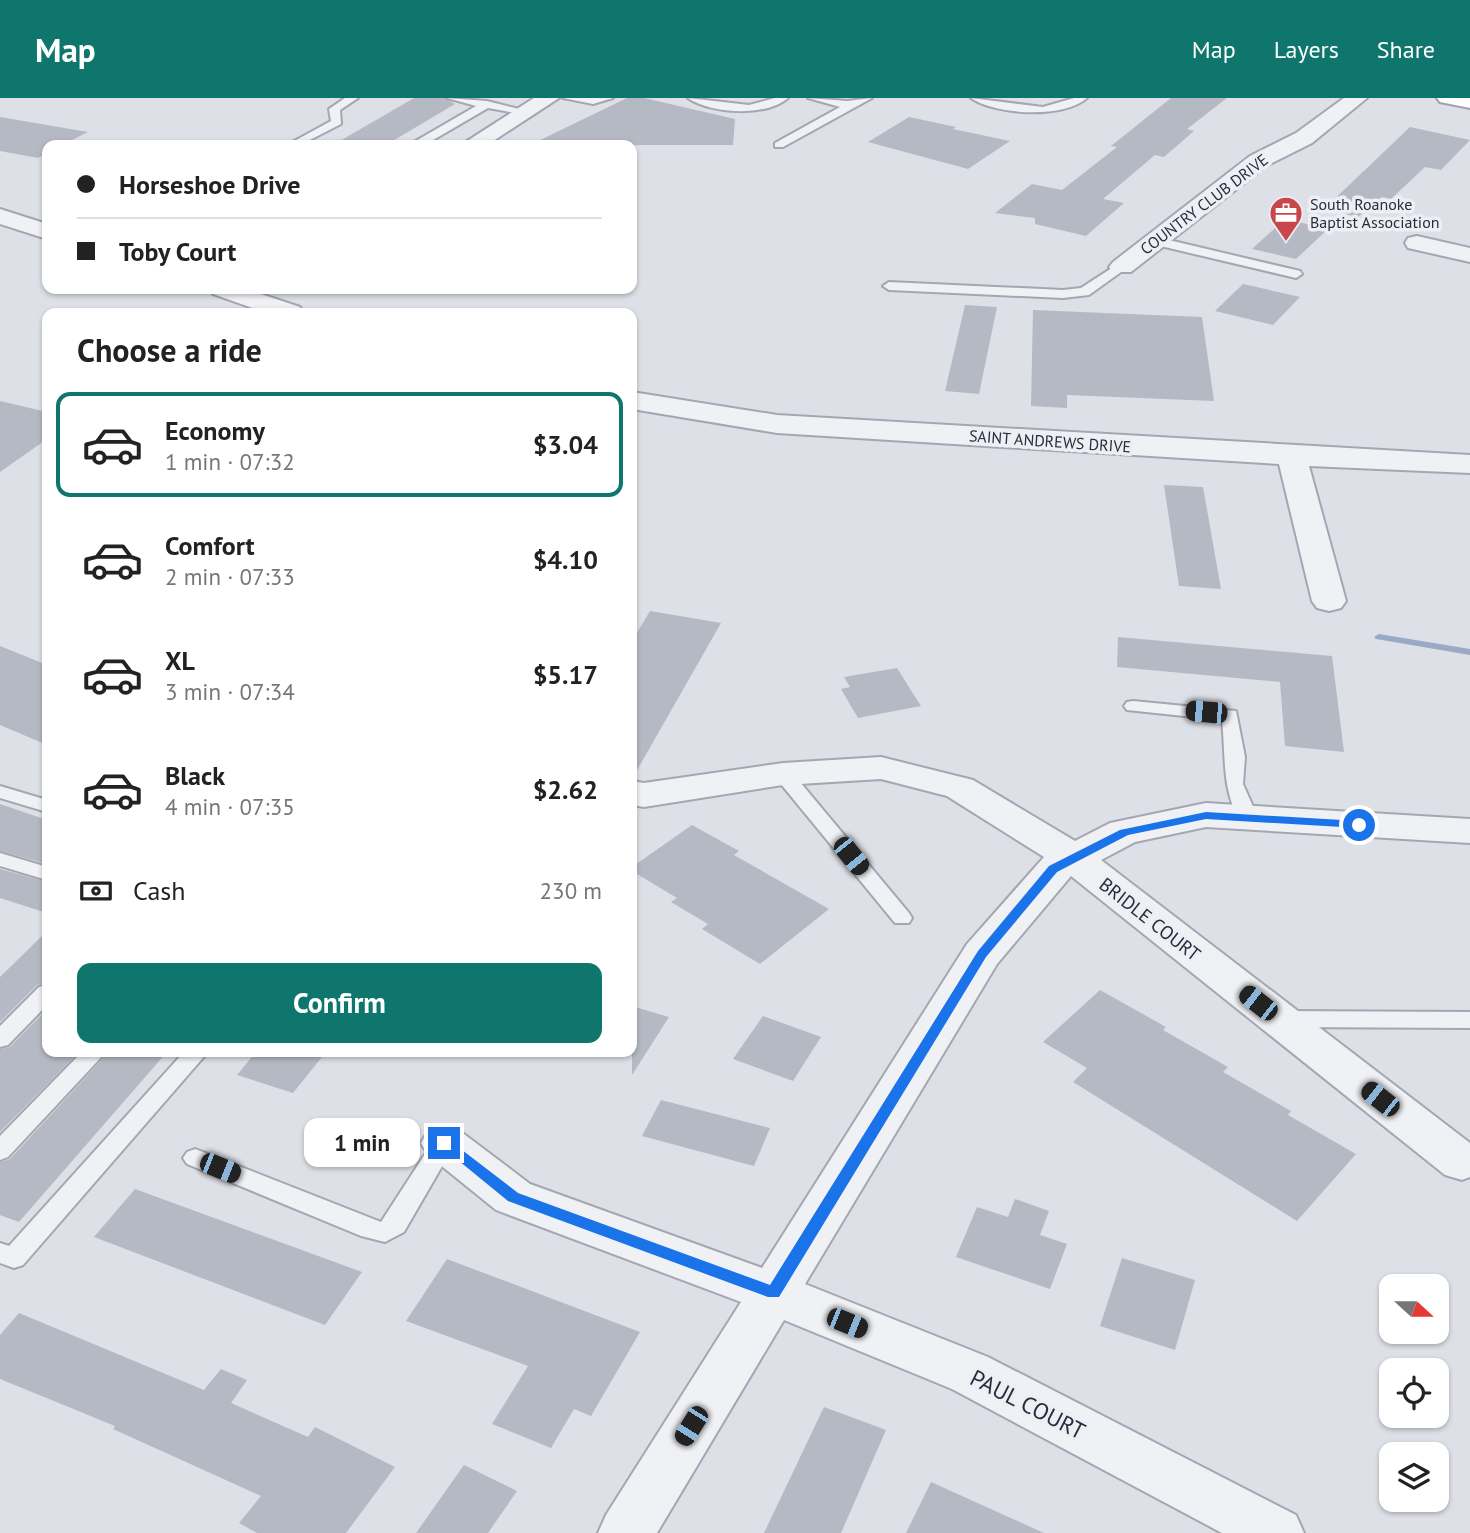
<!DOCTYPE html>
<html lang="en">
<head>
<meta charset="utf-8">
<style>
  body { margin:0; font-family:"PT Sans",sans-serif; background:#f2f2f2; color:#222; height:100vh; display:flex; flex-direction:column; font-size:26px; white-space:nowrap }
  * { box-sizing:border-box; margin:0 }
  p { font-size:23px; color:#767676 }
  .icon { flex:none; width:38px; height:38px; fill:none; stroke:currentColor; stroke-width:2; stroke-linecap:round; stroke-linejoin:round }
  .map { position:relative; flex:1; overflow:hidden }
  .panel { position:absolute; left:42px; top:210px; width:595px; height:749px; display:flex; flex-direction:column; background:#fff; border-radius:14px; box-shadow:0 2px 5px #0004 }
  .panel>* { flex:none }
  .hud { position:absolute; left:42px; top:42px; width:595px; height:154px; border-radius:14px; box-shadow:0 2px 5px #0004; display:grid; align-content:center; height:154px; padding:0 35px; background:#fff }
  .needle { width:46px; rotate:111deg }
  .buttons { position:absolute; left:1379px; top:1176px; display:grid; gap:14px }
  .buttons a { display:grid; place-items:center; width:70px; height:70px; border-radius:14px; background:#fff; box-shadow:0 2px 5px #0004; font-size:35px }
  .end { position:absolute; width:32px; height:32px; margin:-16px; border:9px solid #1a73e8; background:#fff; box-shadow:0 0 0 4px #fff }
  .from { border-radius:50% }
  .bubble { position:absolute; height:49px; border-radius:14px; background:#fff; box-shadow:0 2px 5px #0004; font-size:23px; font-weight:600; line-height:49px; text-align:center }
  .car { position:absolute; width:21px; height:42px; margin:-21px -10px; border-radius:9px; box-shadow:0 0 5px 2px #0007; background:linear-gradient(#222 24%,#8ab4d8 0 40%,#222 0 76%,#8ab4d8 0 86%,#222 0) }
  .hud b { display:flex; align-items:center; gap:24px; height:66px; font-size:26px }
  .hud b+b { border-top:2px solid #e0e0e0 }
  .hud i { width:18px; height:18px; background:#222 }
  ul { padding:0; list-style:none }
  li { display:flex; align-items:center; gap:21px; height:105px; margin:0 14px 10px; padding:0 21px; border:4px solid transparent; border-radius:14px }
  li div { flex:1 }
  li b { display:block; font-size:26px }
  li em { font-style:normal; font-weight:600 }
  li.current { border-color:#0f766e }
  li>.icon { width:63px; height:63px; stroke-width:1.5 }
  h2 { padding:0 35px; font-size:32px; line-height:84px }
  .pay { display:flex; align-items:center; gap:18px; height:77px; padding:0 35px; font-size:26px }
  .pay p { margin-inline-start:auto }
  .action { display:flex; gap:14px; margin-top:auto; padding:14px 35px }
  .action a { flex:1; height:80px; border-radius:14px; background:#0f766e; color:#fff; font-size:28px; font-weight:600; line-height:80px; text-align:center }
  header { display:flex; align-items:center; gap:42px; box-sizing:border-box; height:98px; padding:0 35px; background:#0f766e; color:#fff }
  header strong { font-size:33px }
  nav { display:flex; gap:38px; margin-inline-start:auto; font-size:24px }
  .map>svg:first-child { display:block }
</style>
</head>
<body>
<header>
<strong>Map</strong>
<nav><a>Map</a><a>Layers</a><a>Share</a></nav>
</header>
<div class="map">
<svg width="1470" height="1435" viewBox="0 0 1470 1435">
  <rect width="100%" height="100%" fill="#dee0e7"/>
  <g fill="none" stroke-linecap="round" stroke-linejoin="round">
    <!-- stream -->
    <path fill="#9aa9c5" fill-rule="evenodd" d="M 1379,536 L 1470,551 L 1470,557 L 1376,541 L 1374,539 Z"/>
  </g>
  <!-- building -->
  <path fill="#b5b9c3" d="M 414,0 L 444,0 L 455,6 L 386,47 L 333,47 Z
    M 627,0 L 644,0 L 735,21 L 733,47 L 530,47 Z
    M 1171,0 L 1227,0 L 1187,31 L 1194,33 L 1164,59 L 1155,57 L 1103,101 L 1124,105 L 1086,138 L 1035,126 L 1035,120 L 995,115 L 1032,86 L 1062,92 L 1117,49 L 1111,48 Z
    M 0,19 L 88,34 L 62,47 L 47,47 L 47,55 L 38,60 L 0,53 Z
    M 909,19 L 956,29 L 953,31 L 1010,43 L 968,71 L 868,44 Z
    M 1410,29 L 1470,42 L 1441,72 L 1425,69 L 1391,101 L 1382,99 L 1358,119 L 1324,111 Z
    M 1285,121 L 1328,131 L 1296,161 L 1252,151 Z
    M 1243,186 L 1300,199 L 1273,227 L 1215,213 Z
    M 965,207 L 997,209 L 979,296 L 945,293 Z
    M 1033,212 L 1202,219 L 1214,303 L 1067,297 L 1067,310 L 1031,308 Z
    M 0,303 L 47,314 L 47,341 L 0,374 Z
    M 1164,387 L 1203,389 L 1221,491 L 1179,488 Z
    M 650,513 L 721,525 L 632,681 L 632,543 Z
    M 1118,539 L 1332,558 L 1344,654 L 1285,648 L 1280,584 L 1117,569 Z
    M 0,548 L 47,567 L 47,647 L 0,627 Z
    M 897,570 L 921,608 L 858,620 L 841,591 L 850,589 L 844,579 Z
    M 0,706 L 47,722 L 47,766 L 0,753 Z
    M 692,727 L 739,753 L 734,757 L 829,811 L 760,866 L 702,831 L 708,826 L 671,804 L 677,800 L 632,773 L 632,769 Z
    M 0,771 L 47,784 L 47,815 L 0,800 Z
    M 47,833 L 47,885 L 37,887 L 0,924 L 0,879 Z
    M 1100,892 L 1166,929 L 1163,932 L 1228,969 L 1223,974 L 1291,1013 L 1288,1017 L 1356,1056 L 1297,1123 L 1073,984 L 1087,970 L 1043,944 Z
    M 632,908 L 669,919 L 632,977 Z
    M 47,911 L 47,954 L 79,954 L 0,1034 L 0,951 L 10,949 Z
    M 763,918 L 821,939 L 793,983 L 733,961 Z
    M 109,954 L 167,954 L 19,1124 L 0,1117 L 0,1064 L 10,1061 Z
    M 256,954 L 326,954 L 293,995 L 237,977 Z
    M 661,1002 L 770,1030 L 754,1068 L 642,1038 Z
    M 135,1091 L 362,1174 L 325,1227 L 94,1139 Z
    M 1015,1101 L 1049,1113 L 1040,1137 L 1067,1146 L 1050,1191 L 956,1159 L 977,1109 L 1008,1119 Z
    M 1122,1160 L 1195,1182 L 1175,1252 L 1100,1228 Z
    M 447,1161 L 640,1234 L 591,1318 L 574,1311 L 551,1350 L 492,1326 L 528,1268 L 406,1223 Z
    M 19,1215 L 204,1292 L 221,1271 L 247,1282 L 231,1305 L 308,1339 L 315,1329 L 395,1369 L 346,1435 L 257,1435 L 239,1425 L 261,1398 L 113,1331 L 115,1328 L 0,1281 L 0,1237 Z
    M 824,1309 L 886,1332 L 841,1435 L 764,1435 Z
    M 464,1367 L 517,1393 L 488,1435 L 416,1435 Z
    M 931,1384 L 1044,1435 L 906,1435 Z"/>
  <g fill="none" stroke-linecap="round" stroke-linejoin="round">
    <defs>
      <path id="service" d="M 345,0 L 358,0 L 340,12 L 341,26 L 300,47 L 287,47 L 331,23 L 329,11 Z
        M 447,0 L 487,3 L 531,14 L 526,17 L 488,10 L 428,45 L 429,47 L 413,47 L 414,44 L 476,8 Z
        M 563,0 L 613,0 L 593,6 Z
        M 688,0 L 749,7 L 775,0 L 788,0 C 766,19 711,16 688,0 Z
        M 808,0 L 847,3 L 872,0 L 783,49 L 775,49 L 775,45 L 840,9 Z
        M 971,0 L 1043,9 L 1074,0 L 1087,0 C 1063,21 996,17 971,0 Z
        M 1156,139 L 1300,173 L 1302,176 L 1296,180 L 1152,146 L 1150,143 Z
        M 1118,166 L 1128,169 L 1089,197 L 1063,200 L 889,192 L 883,188 L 889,184 L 1063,192 L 1081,190 Z
        M 1133,603 L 1236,613 L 1245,659 L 1243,686 L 1258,720 L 1255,724 L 1241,724 C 1221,693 1226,657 1222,622 L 1127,612 L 1124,608 L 1127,604 Z
        M 783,670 L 790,672 L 909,815 L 912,820 L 909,825 L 895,825 L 776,680 L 774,676 Z
        M 0,688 L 47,702 L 47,714 L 0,700 Z
        M 0,755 L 47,769 L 47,782 L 0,768 Z
        M 47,887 L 47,907 L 8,947 L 0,949 L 0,928 L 39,889 Z
        M 1282,913 L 1470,914 L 1470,930 L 1282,929 L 1274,926 L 1271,921 L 1274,916 Z
        M 82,954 L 106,954 L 8,1059 L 0,1062 L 0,1038 Z
        M 184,954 L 208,954 L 23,1167 L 14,1170 L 0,1165 L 0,1145 L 9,1148 Z
        M 444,1036 L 452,1039 L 456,1045 L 452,1051 L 404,1134 L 385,1144 L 361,1138 L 187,1066 L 183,1060 L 187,1054 L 195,1051 L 203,1054 L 381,1124 L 436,1039 Z"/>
      <path id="minor" d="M 534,0 L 559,0 L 487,47 L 461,47 Z
        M 1344,0 L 1367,0 L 1312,45 L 1266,68 L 1131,174 L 1113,174 L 1109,169 L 1113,164 L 1250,58 L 1296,35 Z
        M 0,111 L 47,126 L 47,141 L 0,126 Z
        M 1417,138 L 1470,150 L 1470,164 L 1408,150 L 1405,145 L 1408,140 Z
        M 209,191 L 246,191 L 300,209 L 304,215 L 267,215 L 213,196 Z
        M 632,294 L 777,317 L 1470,357 L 1470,375 L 1309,368 L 1346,503 L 1341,510 L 1329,513 L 1317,510 L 1312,503 L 1279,366 L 777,335 L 632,311 Z
        M 881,659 L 973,682 L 1075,743 L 1110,725 L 1206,705 L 1470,721 L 1470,745 L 1206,729 L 1135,744 L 1101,762 L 1470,1045 L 1470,1079 L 1462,1082 L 1445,1077 L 1071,778 L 997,866 L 805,1186 L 988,1259 L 1296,1417 L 1304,1435 L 1222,1435 L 952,1291 L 784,1222 L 657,1435 L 598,1435 L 606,1417 L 741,1204 L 496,1112 L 428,1057 L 421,1045 L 428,1033 L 444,1027 L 460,1033 L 530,1086 L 762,1170 L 967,846 L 1044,759 L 947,698 L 881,681 L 783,687 L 644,709 L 632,707 L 632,683 L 644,685 L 783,665 Z"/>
      <path id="primary" d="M 1437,0 L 1470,0 L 1470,10 L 1440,4 Z"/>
    </defs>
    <!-- service casing -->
    <use href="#service" stroke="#a4a7b1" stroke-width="4"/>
    <!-- minor casing -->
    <use href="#minor" stroke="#a4a7b1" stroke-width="4"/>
    <!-- primary casing -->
    <use href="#primary" stroke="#9ea3b2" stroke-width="4"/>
    <!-- service -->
    <use href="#service" fill="#f0f1f5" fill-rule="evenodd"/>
    <!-- minor -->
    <use href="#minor" fill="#f0f1f5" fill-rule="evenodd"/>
    <!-- primary -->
    <use href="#primary" fill="#fff" fill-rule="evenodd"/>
  </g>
  <!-- route -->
  <path fill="#1a73e8" d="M 1206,714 L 1359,723 L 1365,727 L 1359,730 L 1206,721 L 1128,737 L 1057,774 L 986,859 L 779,1199 L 768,1199 L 508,1103 L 437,1045 L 444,1040 L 449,1042 L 518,1095 L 770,1187 L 978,853 L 1049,768 L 1120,732 Z"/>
  <!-- icons -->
  <defs>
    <symbol id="office-pin" viewBox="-11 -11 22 30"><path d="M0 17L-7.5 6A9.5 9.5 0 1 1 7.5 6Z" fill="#c7474a" stroke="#edeff4"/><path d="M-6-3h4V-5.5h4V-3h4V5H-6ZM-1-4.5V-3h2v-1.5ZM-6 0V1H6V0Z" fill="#fff"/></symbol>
  </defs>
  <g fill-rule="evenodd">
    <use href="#office-pin" x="1267" y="96" width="38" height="52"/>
  </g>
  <g text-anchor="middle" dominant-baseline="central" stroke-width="7" stroke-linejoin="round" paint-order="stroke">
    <!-- far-street labels -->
    <g font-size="16" fill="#282d3d" stroke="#edeff4">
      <text transform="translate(1204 106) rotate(-37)">COUNTRY CLUB DRIVE</text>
      <text transform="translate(1050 343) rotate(4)">SAINT ANDREWS DRIVE</text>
    </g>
    <!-- far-poi labels -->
    <g font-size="16" fill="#282d3d" stroke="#edeff4" text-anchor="start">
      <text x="1310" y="106">South Roanoke<tspan x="1310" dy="18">Baptist Association</tspan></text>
    </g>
    <!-- street labels -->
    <g font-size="19" fill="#282d3d" stroke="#edeff4">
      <text transform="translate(1150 821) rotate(38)">BRIDLE COURT</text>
    </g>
    <!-- near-street labels -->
    <g font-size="23" fill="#282d3d" stroke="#edeff4">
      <text transform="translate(1028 1306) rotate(27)">PAUL COURT</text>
    </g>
  </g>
</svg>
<div class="buttons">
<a><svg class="needle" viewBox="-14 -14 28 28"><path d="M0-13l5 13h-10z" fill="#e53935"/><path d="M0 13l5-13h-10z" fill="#767676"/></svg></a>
<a><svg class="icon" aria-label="locate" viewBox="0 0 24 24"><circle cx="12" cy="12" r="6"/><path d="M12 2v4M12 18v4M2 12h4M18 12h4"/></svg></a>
<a><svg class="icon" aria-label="layers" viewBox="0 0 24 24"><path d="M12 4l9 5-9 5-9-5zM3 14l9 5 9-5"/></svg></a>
</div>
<i class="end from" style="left:1359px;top:727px"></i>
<i class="end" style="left:444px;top:1045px"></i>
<div class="bubble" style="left:304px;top:1020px;width:116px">1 min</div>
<i class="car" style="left:1206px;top:614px;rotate:275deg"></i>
<i class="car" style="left:851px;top:758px;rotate:141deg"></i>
<i class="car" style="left:1258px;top:905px;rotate:308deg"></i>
<i class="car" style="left:1380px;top:1001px;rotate:308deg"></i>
<i class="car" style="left:220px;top:1070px;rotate:112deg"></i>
<i class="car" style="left:847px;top:1225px;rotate:112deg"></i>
<i class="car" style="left:691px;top:1328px;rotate:212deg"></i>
<div class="hud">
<b><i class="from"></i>Horseshoe Drive</b>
<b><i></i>Toby Court</b>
</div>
<section class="panel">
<h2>Choose a ride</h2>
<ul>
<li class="current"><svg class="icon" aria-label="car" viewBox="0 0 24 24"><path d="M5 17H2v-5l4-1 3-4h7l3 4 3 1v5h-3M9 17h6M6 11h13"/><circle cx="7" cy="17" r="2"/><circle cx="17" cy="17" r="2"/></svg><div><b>Economy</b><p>1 min · 07:32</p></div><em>$3.04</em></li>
<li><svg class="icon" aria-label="car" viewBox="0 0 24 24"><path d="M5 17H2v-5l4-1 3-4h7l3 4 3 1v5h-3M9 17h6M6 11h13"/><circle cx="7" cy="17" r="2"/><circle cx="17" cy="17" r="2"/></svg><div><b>Comfort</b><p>2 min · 07:33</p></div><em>$4.10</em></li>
<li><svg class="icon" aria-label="car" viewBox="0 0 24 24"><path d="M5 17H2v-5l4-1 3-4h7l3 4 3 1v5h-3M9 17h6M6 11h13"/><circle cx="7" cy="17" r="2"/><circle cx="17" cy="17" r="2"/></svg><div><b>XL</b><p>3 min · 07:34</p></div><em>$5.17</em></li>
<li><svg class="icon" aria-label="car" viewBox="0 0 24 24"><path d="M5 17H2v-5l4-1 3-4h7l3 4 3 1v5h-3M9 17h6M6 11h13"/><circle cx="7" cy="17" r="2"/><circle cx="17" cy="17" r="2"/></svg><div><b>Black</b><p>4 min · 07:35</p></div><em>$2.62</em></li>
</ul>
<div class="pay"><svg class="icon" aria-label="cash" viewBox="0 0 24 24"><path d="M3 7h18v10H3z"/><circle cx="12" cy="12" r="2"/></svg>Cash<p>230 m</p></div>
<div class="action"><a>Confirm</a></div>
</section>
</div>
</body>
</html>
